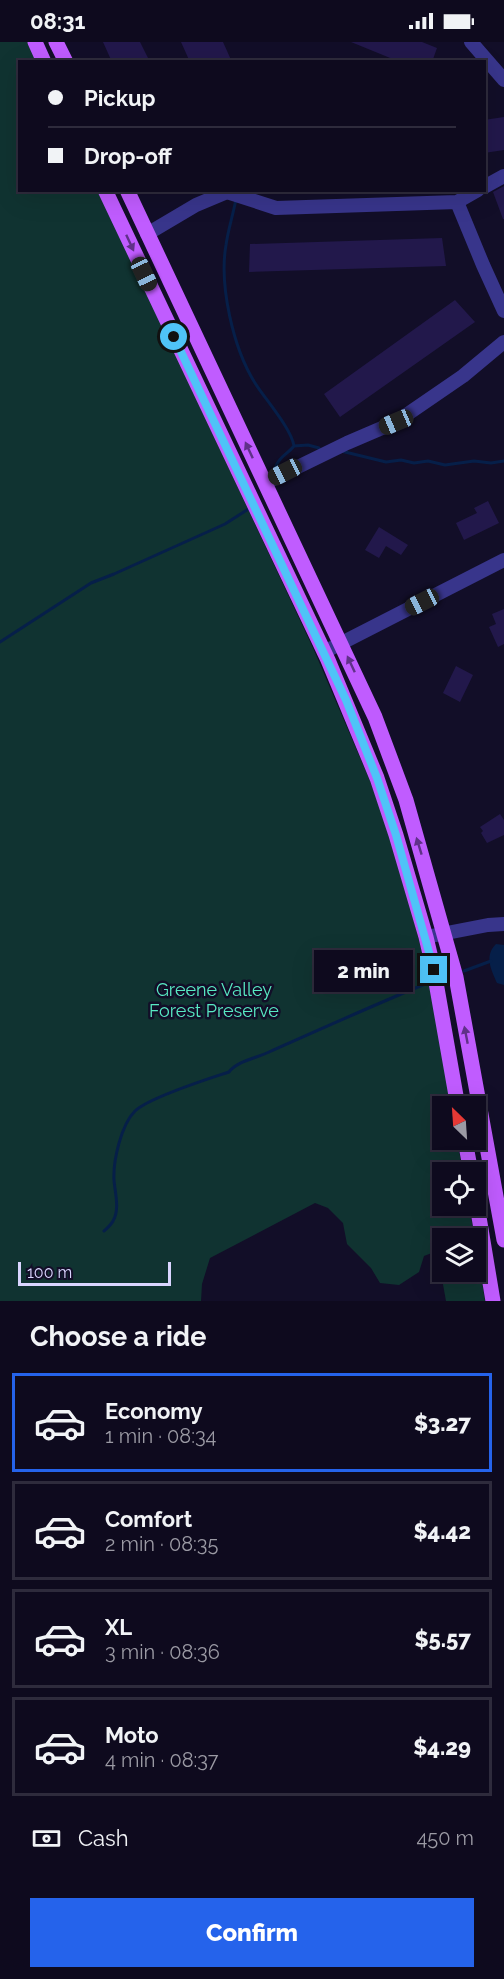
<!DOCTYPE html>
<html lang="en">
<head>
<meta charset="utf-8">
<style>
  body { margin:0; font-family:Raleway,sans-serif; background:#171327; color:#f1f3f6; height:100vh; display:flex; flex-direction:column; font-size:22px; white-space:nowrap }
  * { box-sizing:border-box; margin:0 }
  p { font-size:20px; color:#9b9aa4 }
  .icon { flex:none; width:33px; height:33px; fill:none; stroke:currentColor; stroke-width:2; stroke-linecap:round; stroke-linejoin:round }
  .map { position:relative; height:1259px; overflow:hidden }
  .sheet { display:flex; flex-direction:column; background:#0e0a1e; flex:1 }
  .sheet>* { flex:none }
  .top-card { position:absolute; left:18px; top:18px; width:468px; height:132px; border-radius:0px; box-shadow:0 6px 24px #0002,0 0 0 2px #2e2b3c; display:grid; align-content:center; height:132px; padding:0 30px; background:#0e0a1e }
  .needle { width:39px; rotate:335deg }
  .buttons { position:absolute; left:432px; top:1054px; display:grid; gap:12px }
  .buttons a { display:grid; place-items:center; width:54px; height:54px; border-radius:0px; background:#0e0a1e; box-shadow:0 6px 24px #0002,0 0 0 2px #2e2b3c; font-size:30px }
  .scale { position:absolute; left:18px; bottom:15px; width:153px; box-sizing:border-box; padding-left:6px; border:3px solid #dad5ff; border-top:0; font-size:16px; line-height:21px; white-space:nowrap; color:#dad5ff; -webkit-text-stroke:4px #120e28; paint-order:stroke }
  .end { position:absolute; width:27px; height:27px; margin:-14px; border:8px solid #4fc3f7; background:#111; box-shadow:0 0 0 3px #111 }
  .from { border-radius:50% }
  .bubble { position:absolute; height:42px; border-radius:0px; background:#0e0a1e; box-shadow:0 6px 24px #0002,0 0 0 2px #2e2b3c; font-size:20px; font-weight:800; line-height:42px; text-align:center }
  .car { position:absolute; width:18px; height:36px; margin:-18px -9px; border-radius:8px; box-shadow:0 0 4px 2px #0007; background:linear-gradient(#222 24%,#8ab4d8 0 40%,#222 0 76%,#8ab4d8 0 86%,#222 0) }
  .top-card b { display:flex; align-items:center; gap:21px; height:57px; font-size:22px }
  .top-card b+b { border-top:2px solid #2e2b3c }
  .top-card i { width:15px; height:15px; background:#f1f3f6 }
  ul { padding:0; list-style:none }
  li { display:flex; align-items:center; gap:18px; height:99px; margin:0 12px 9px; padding:0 18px; border:3px solid #2e2b3c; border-radius:0px }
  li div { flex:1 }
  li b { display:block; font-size:22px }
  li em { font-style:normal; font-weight:800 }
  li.on { border-color:#2563eb }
  li>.icon { width:54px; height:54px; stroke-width:1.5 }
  h2 { padding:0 30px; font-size:27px; line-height:72px }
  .pay { display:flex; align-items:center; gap:15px; height:66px; padding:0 30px; font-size:22px }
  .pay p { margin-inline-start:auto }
  .cta { display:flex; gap:12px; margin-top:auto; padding:12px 30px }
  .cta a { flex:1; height:69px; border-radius:0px; background:#2563eb; color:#fff; font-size:24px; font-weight:800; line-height:69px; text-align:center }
  .status { display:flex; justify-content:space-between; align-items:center; height:42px; padding:0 30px; background:#0e0a1e; direction:ltr }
  .status svg { height:16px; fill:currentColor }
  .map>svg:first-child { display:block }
</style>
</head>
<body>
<div class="status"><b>08:31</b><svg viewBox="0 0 49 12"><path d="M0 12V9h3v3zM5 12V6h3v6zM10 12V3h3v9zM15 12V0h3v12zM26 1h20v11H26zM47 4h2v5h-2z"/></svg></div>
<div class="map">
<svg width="504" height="1259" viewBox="0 0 504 1259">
  <rect width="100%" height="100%" fill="#120e28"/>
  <!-- green -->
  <path fill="#103331" d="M 0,0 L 30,0 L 39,19 L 20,20 L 20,148 L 99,149 L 313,606 L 370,739 L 392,798 L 427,928 L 456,1065 L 442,1065 L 442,1098 L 457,1098 L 463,1131 L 442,1131 L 442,1164 L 469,1164 L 475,1197 L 442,1197 L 442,1230 L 476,1230 L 476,1202 L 485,1259 L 446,1259 L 437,1209 L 424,1214 L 419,1230 L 399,1243 L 380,1241 L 371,1226 L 347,1202 L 343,1181 L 328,1166 L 315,1161 L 210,1216 L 202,1242 L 201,1259 L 0,1259 Z"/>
  <!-- water -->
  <path fill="#061f49" d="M 496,902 L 504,903 L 504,943 L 497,941 C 491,927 484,914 496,902 Z"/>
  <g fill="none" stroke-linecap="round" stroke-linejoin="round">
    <!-- stream -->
    <path stroke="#061f49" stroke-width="3" d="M 236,157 C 233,173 228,188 226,203 C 219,243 233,306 255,341 C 265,357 291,386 294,404
      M 341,409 L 386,420 L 401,418 L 414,421 L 428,419 L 445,423 L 474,419 L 491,421 L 504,419
      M 274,428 C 280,413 287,413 294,404 L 308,403 L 319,406
      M 0,600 L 91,541 L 114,532 L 225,482 L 250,466
      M 464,929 L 491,919
      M 104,1189 C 107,1186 111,1183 113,1179 C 120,1167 115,1151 114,1138 C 113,1119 121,1083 135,1069 C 150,1055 208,1037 229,1030 C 237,1019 257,1016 269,1010 C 323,986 376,962 430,940"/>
  </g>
  <!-- building -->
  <path fill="#22184b" d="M 103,0 L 140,0 L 150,20 L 112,20 Z
    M 181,0 L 223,0 L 232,20 L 190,20 Z
    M 351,0 L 422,0 L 437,6 L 432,20 L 400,20 Z
    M 504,75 L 504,108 L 484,111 L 484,78 Z
    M 504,144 L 504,177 L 503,177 L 493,150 Z
    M 442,196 L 446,224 L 249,230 L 250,202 Z
    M 455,258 L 475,280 L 340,375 L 324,352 Z
    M 488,459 L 499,481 L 464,498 L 456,481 L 477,471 L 474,466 Z
    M 379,485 L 408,503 L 401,513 L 386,504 L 379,516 L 365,508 Z
    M 504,567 L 504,602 L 498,605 L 489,585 L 496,582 L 492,572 Z
    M 456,624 L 473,633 L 460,660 L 443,651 Z
    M 500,772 L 504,778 L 504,793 L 487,801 L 481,791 L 483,789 L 480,785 Z"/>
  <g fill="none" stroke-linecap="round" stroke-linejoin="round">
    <!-- minor -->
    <path stroke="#38358b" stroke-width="14" d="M 471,0 L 504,38
      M 484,145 L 504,134
      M 457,160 L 483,223 L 504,269
      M 147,192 L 196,163 L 227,150 L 276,166 L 457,160 L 478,148
      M 265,441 L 347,401 L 396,380 L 463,334 L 504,300
      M 324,610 L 504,518
      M 426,895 L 488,883 L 504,882"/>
    <!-- major -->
    <path stroke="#c05cff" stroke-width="15" d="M 35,0 L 44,20
      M 56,0 L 66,20
      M 105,148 L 328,618 L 377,736 L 396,793 L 426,895 L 434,929 L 458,1065
      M 127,148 L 375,675 L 406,758 L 456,935 L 504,1198
      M 465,1098 L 471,1131
      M 476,1157 L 493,1259"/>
  </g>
  <!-- one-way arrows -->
  <defs><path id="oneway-solid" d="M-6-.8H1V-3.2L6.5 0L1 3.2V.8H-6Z" transform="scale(1.5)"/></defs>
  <g fill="#603189">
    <use href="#oneway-solid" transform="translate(130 201) rotate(65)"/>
    <use href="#oneway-solid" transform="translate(249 408) rotate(-115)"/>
    <use href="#oneway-solid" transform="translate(351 622) rotate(-115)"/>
    <use href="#oneway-solid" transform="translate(419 804) rotate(-107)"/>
    <use href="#oneway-solid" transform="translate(466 993) rotate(-101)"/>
  </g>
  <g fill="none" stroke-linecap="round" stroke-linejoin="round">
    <!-- route -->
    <path stroke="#4fc3f7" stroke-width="8" d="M 174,295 L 346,658 L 377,736 L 396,793 L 434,928"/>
  </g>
  <g text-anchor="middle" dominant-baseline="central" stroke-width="5" stroke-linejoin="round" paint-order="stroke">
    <!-- park labels -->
    <g font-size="18" fill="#58e9c3" stroke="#120e28">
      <text x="214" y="947">Greene Valley<tspan x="214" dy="21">Forest Preserve</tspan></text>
    </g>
  </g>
</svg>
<div class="buttons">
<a><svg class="needle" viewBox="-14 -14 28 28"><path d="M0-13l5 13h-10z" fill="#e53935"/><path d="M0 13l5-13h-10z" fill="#9b9aa4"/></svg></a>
<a><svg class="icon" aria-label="locate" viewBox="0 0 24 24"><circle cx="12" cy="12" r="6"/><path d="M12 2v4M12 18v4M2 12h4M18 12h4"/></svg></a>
<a><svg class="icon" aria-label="layers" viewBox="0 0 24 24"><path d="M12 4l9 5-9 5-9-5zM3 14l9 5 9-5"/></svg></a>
</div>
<div class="scale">100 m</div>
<i class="end from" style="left:174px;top:295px"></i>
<i class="end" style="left:434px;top:928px"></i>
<div class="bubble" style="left:314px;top:908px;width:99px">2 min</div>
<i class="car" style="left:144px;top:232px;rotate:155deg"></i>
<i class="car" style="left:396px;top:380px;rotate:247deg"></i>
<i class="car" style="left:285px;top:430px;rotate:243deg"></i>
<i class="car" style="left:422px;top:560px;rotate:243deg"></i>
<div class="top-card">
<b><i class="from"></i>Pickup</b>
<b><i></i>Drop-off</b>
</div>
</div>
<section class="sheet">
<h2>Choose a ride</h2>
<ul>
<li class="on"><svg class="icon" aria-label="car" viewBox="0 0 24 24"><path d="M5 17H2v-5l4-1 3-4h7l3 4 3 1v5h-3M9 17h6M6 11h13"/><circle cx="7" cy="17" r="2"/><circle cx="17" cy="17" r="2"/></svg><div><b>Economy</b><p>1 min · 08:34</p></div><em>$3.27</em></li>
<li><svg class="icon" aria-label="car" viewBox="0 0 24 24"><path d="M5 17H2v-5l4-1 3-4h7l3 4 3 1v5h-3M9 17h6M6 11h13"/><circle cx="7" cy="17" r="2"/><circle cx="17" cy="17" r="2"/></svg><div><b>Comfort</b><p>2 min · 08:35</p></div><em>$4.42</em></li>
<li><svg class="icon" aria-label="car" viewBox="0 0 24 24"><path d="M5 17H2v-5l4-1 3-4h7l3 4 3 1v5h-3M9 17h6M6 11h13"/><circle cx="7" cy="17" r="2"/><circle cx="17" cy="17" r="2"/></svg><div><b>XL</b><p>3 min · 08:36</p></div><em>$5.57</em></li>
<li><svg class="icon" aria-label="car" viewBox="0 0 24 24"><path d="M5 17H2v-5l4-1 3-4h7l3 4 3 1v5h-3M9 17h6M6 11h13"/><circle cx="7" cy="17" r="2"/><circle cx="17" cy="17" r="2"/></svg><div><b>Moto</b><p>4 min · 08:37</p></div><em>$4.29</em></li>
</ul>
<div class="pay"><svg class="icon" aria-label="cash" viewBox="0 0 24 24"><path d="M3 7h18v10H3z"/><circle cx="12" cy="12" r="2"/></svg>Cash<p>450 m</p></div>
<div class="cta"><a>Confirm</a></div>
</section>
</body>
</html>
